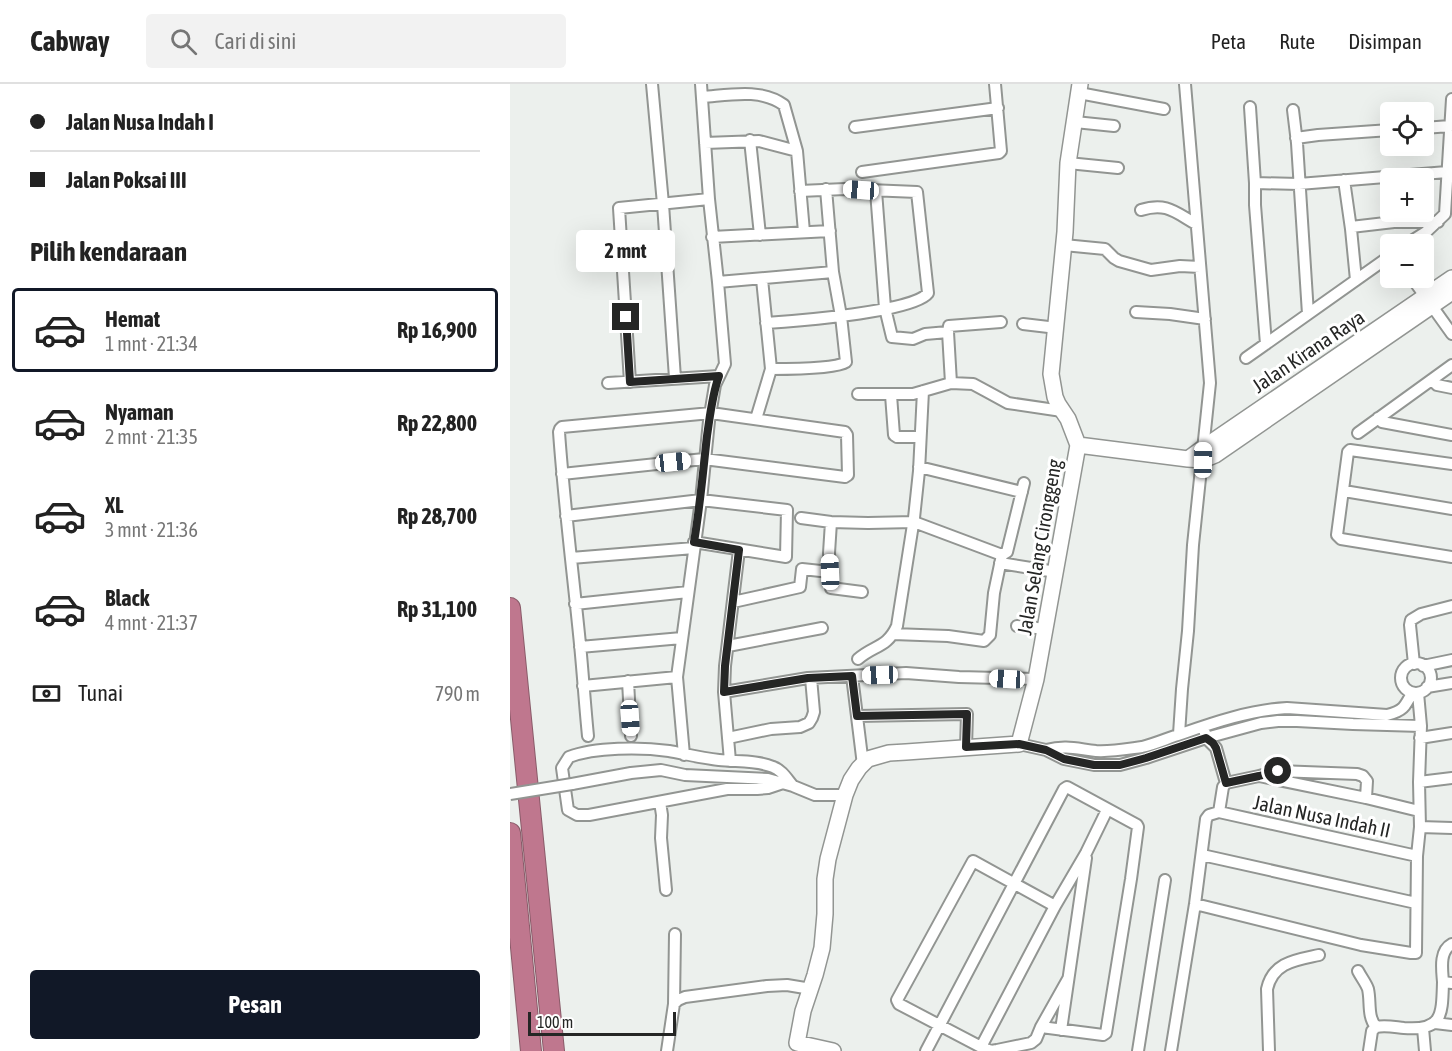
<!DOCTYPE html>
<html lang="id">
<head>
<meta charset="utf-8">
<style>
  body { margin:0; font-family:"Asap Condensed",sans-serif; background:#f2f2f2; color:#222; height:100vh; display:flex; flex-direction:column; font-size:22px; white-space:nowrap }
  * { box-sizing:border-box; margin:0 }
  p { font-size:20px; color:#767676 }
  .icon { flex:none; width:33px; height:33px; fill:none; stroke:currentColor; stroke-width:2; stroke-linecap:round; stroke-linejoin:round }
  .map { position:relative; flex:1; overflow:hidden }
  .details { display:flex; flex-direction:column; background:#fff; width:510px }
  .details>* { flex:none }
  .guide { display:grid; align-content:center; height:132px; padding:0 30px; background:#fff }
  .fabs { position:absolute; left:870px; top:18px; display:grid; gap:12px }
  .fabs a { display:grid; place-items:center; width:54px; height:54px; border-radius:6px; background:#fff; box-shadow:0 6px 24px #0002; font-size:30px }
  .scale { position:absolute; left:18px; bottom:15px; width:148px; box-sizing:border-box; padding-left:6px; border:3px solid #252625; border-top:0; font-size:16px; line-height:21px; white-space:nowrap; color:#252625; -webkit-text-stroke:4px #fff; paint-order:stroke }
  .end { position:absolute; width:27px; height:27px; margin:-14px; border:8px solid #252625; background:#fff; box-shadow:0 0 0 3px #fff }
  .from { border-radius:50% }
  .bubble { position:absolute; height:42px; border-radius:6px; background:#fff; box-shadow:0 6px 24px #0002; font-size:20px; font-weight:700; line-height:42px; text-align:center }
  .car { position:absolute; width:18px; height:36px; margin:-18px -9px; border-radius:8px; box-shadow:0 0 4px 2px #0007; background:linear-gradient(#fff 24%,#345 0 40%,#fff 0 76%,#345 0 86%,#fff 0) }
  .guide b { display:flex; align-items:center; gap:21px; height:57px; font-size:22px }
  .guide b+b { border-top:2px solid #e0e0e0 }
  .guide i { width:15px; height:15px; background:#222 }
  ul { padding:0; list-style:none }
  li { display:flex; align-items:center; gap:18px; height:84px; margin:0 12px 9px; padding:0 18px; border:3px solid transparent; border-radius:6px }
  li div { flex:1 }
  li b { display:block; font-size:22px }
  li em { font-style:normal; font-weight:700 }
  li.current { border-color:#111827 }
  li>.icon { width:54px; height:54px; stroke-width:1.5 }
  h2 { padding:0 30px; font-size:27px; line-height:72px }
  .pay { display:flex; align-items:center; gap:15px; height:66px; padding:0 30px; font-size:22px }
  .pay p { margin-inline-start:auto }
  .button { display:flex; gap:12px; margin-top:auto; padding:12px 30px }
  .button a { flex:1; height:69px; border-radius:6px; background:#111827; color:#fff; font-size:24px; font-weight:700; line-height:69px; text-align:center }
  header { display:flex; align-items:center; gap:36px; box-sizing:border-box; height:84px; padding:0 30px; background:#fff; border-bottom:2px solid #e0e0e0 }
  header strong { font-size:28px }
  nav { display:flex; gap:33px; margin-inline-start:auto; font-size:21px }
  .search { width:420px; height:54px; background:#f2f2f2; display:flex; align-items:center; gap:15px; box-sizing:border-box; padding:0 21px; border-radius:6px; color:#767676; font-size:22px }
  main { display:flex; flex:1; min-height:0 }
  .map>svg:first-child { display:block }
</style>
</head>
<body>
<header>
<strong>Cabway</strong>
<div class="search"><svg class="icon" aria-label="search" viewBox="0 0 24 24"><circle cx="10" cy="10" r="6"/><path d="M15 15l6 6"/></svg>Cari di sini</div>
<nav><a>Peta</a><a>Rute</a><a>Disimpan</a></nav>
</header>
<main>
<section class="details">
<div class="guide">
<b><i class="from"></i>Jalan Nusa Indah I</b>
<b><i></i>Jalan Poksai III</b>
</div>
<h2>Pilih kendaraan</h2>
<ul>
<li class="current"><svg class="icon" aria-label="car" viewBox="0 0 24 24"><path d="M5 17H2v-5l4-1 3-4h7l3 4 3 1v5h-3M9 17h6M6 11h13"/><circle cx="7" cy="17" r="2"/><circle cx="17" cy="17" r="2"/></svg><div><b>Hemat</b><p>1 mnt · 21:34</p></div><em>Rp 16,900</em></li>
<li><svg class="icon" aria-label="car" viewBox="0 0 24 24"><path d="M5 17H2v-5l4-1 3-4h7l3 4 3 1v5h-3M9 17h6M6 11h13"/><circle cx="7" cy="17" r="2"/><circle cx="17" cy="17" r="2"/></svg><div><b>Nyaman</b><p>2 mnt · 21:35</p></div><em>Rp 22,800</em></li>
<li><svg class="icon" aria-label="car" viewBox="0 0 24 24"><path d="M5 17H2v-5l4-1 3-4h7l3 4 3 1v5h-3M9 17h6M6 11h13"/><circle cx="7" cy="17" r="2"/><circle cx="17" cy="17" r="2"/></svg><div><b>XL</b><p>3 mnt · 21:36</p></div><em>Rp 28,700</em></li>
<li><svg class="icon" aria-label="car" viewBox="0 0 24 24"><path d="M5 17H2v-5l4-1 3-4h7l3 4 3 1v5h-3M9 17h6M6 11h13"/><circle cx="7" cy="17" r="2"/><circle cx="17" cy="17" r="2"/></svg><div><b>Black</b><p>4 mnt · 21:37</p></div><em>Rp 31,100</em></li>
</ul>
<div class="pay"><svg class="icon" aria-label="cash" viewBox="0 0 24 24"><path d="M3 7h18v10H3z"/><circle cx="12" cy="12" r="2"/></svg>Tunai<p>790 m</p></div>
<div class="button"><a>Pesan</a></div>
</section>
<div class="map">
<svg width="942" height="967" viewBox="0 0 942 967">
  <rect width="100%" height="100%" fill="#ecf0ed"/>
  <g fill="none" stroke-linecap="round" stroke-linejoin="round">
    <defs>
      <path id="street" d="M 142,0 L 153,120 L 165,294
        M 569,9 L 654,25
        M 193,13 C 219,11 251,4 274,21 L 287,67 L 294,148
        M 740,23 L 745,99 L 745,121 L 756,260
        M 783,26 L 787,59 L 798,230
        M 565,38 L 604,42
        M 345,43 L 488,24
        M 914,44 L 940,42
        M 786,54 L 808,51 L 880,46
        M 240,56 L 250,151
        M 195,59 L 249,57 L 287,67
        M 558,79 L 608,84
        M 352,88 L 489,69 L 491,67 L 485,0
        M 834,96 L 841,145 L 846,196
        M 745,99 L 789,100 L 937,88
        M 366,107 L 375,224 L 382,253 L 403,255 L 415,250 L 438,248
        M 631,126 C 656,118 665,128 686,140
        M 841,143 L 884,138 L 928,138
        M 202,153 L 320,147
        M 897,160 L 916,148 L 935,130 L 942,15
        M 554,161 L 595,165 L 604,174 L 609,177 L 641,186 L 670,182 L 690,183
        M 902,194 L 942,250
        M 208,198 L 323,188
        M 626,228 L 660,230 L 695,235
        M 256,239 C 284,237 404,228 418,209 L 407,108 L 335,105 L 290,107
        M 513,240 L 547,244
        M 736,274 L 880,172
        M 261,285 C 277,285 326,285 336,278 L 331,232 L 323,188 L 316,105
        M 922,296 L 927,301 L 942,304
        M 120,298 L 109,124 L 199,115
        M 98,299 L 209,292
        M 441,299 L 463,300 L 476,307 L 498,319 L 552,327
        M 348,310 L 403,310 L 441,299 L 438,248 L 439,242 L 491,238
        M 381,311 L 384,351 L 387,353 L 410,353
        M 868,334 L 872,338 L 942,351
        M 246,335 L 261,285 L 252,195
        M 848,349 L 942,281
        M 942,380 L 840,366 L 838,368 L 827,451 L 831,455 L 942,473
        M 409,383 L 512,408
        M 52,390 L 194,375 L 335,393 L 338,391 L 337,351 L 335,348 L 201,329 L 52,343 L 50,345 L 49,348 C 54,419 63,489 70,560 C 73,591 75,622 78,652
        M 834,407 L 942,425
        M 56,432 L 191,416 L 277,426 L 276,473 L 184,458
        M 291,434 L 321,438 L 358,439 L 404,438 L 492,471
        M 321,438 L 319,469 L 321,504 L 352,508
        M 61,474 L 184,464
        M 490,479 L 546,488
        M 223,518 L 290,503 L 292,485 L 320,488
        M 65,520 L 178,508
        M 507,542 L 536,545
        M 383,550 L 438,552 L 474,557 L 480,551 L 484,509 L 492,471 L 497,468 L 514,399
        M 218,562 L 312,544
        M 70,563 L 172,554
        M 348,575 C 364,561 377,564 387,542 L 404,434 L 409,387 L 413,307
        M891 594a15 15 0 1 1 30 0a15 15 0 1 1-30 0Z
        M 904,580 L 900,541 L 901,536 L 911,530 L 942,522
        M 913,582 L 942,576
        M 342,592 L 353,681
        M 118,597 L 121,652
        M 73,602 L 167,593
        M 917,603 L 942,599
        M 214,608 L 298,594 L 396,589 L 449,593 L 526,595
        M 347,632 L 457,630 L 456,663
        M 669,650 L 672,605 L 678,547 L 683,461 L 700,299 L 675,0
        M 218,654 L 261,645 L 290,643 L 299,639 L 302,634 L 304,628 L 301,594
        M 910,654 L 942,649
        M 509,660 L 536,666 L 554,675 L 584,681 L 610,681 L 636,674 L 696,654 L 751,639 L 768,637 L 787,637 L 843,640 L 911,642
        M 536,666 C 556,661 567,665 586,667 C 601,668 617,665 632,663 C 645,660 658,654 671,650 C 705,638 741,626 777,624 L 877,631 C 893,627 895,623 902,609
        M 174,671 L 167,593 L 191,416 L 199,337 L 205,301 L 215,280 L 208,198 L 199,115 L 191,0
        M 220,677 L 214,608 L 215,582 L 229,466
        M 749,692 L 856,714 L 909,727
        M 909,698 L 942,694
        M 273,699 L 258,704 L 247,705 L 217,705 L 79,731 L 67,731 L 58,726 L 52,684 L 59,673 C 85,663 131,663 159,667 C 175,670 192,674 209,676 C 226,678 247,676 263,683 C 272,686 277,695 283,702
        M 716,699 L 749,692 L 768,687 L 847,690 L 853,692 L 857,697 L 856,714
        M 62,700 L 121,689 L 151,686 L 175,691 L 258,695 L 283,702 L 305,711 L 335,711
        M 150,718 L 152,731 L 151,754 L 156,806
        M 709,728 L 907,772
        M 910,743 L 942,744
        M 692,771 L 906,819
        M 685,820 L 851,861 L 901,869 L 906,869 L 907,772 L 910,743 L 909,698 L 911,642 L 908,609
        M 545,822 L 463,777 L 387,916 L 389,920 L 471,963 L 481,967 L 487,966 L 521,959 L 526,955 L 531,943 L 558,895
        M 942,860 C 929,867 932,885 933,898 L 942,899
        M 848,887 C 851,893 856,899 858,905 C 861,918 857,932 866,943
        M 164,920 L 168,916 L 175,913 L 257,902 L 277,901 L 301,905
        M 925,939 L 942,941
        M 866,943 C 875,941 884,943 894,944 C 933,947 932,931 933,898
        M 913,944 L 915,967
        M 551,946 L 576,774
        M 471,963 L 545,822 L 576,769 L 597,726
        M 157,967 L 164,920 L 165,850
        M 416,967 L 554,705 L 557,703 L 627,741 L 628,743 L 621,795 L 596,949 L 593,951 L 531,943
        M 628,967 L 655,796
        M 661,967 L 685,820 L 696,735 L 699,731 L 709,728 L 713,703 L 716,699 L 706,664 L 696,654 L 695,649
        M 759,967 L 757,905 C 763,878 786,876 809,871
        M 859,967 L 862,947 L 866,943"/>
      <path id="secondary" d="M 568,361 L 678,375 L 693,376 L 705,371 L 942,208
        M 568,361 L 558,335 L 548,320 L 545,313 L 541,290 L 555,148 L 558,79 L 570,0
        M 678,375 L 693,364 L 942,194
        M 323,967 L 287,959 L 293,927 L 305,891 L 312,864 L 315,830 L 315,795 L 318,775 L 335,711 L 341,696 L 349,684 L 358,675 L 379,669 L 396,668 L 509,660 L 526,595 L 568,361"/>
      <path id="highway" d="M 0,524 L 44,967
        M 0,749 L 21,967"/>
    </defs>
    <!-- street casing -->
    <use href="#street" stroke="#929592" stroke-width="14"/>
    <!-- secondary casing -->
    <use href="#secondary" stroke="#929592" stroke-width="18"/>
    <!-- highway casing -->
    <use href="#highway" stroke="#895b69" stroke-width="22"/>
    <!-- street -->
    <use href="#street" stroke="#fff" stroke-width="10"/>
    <!-- secondary -->
    <use href="#secondary" stroke="#fff" stroke-width="15"/>
    <!-- highway -->
    <use href="#highway" stroke="#bf778e" stroke-width="20"/>
    <defs>
      <path id="street-bridge" d="M 0,710 L 62,700"/>
    </defs>
    <!-- street-bridge casing -->
    <use href="#street-bridge" stroke="#929592" stroke-width="14" stroke-linecap="butt"/>
    <!-- street-bridge -->
    <use href="#street-bridge" stroke="#fff" stroke-width="10"/>
  </g>
  <g fill="none" stroke-linecap="round" stroke-linejoin="round">
    <!-- route -->
    <path stroke="#252625" stroke-width="8" d="M 116,233 L 120,298 L 209,292 C 202,311 200,332 197,352 C 193,387 190,423 184,458 L 229,466 L 215,582 L 214,608 L 298,594 L 342,592 L 347,632 L 457,630 L 456,663 L 509,660 L 536,666 L 554,675 L 584,681 L 610,681 L 636,674 L 696,654 L 703,659 L 706,664 L 716,699 L 749,692 L 768,687"/>
  </g>
  <g text-anchor="middle" dominant-baseline="central" stroke-width="6" stroke-linejoin="round" paint-order="stroke">
    <!-- street labels -->
    <g font-size="20" fill="#252625" stroke="#fff">
      <text transform="translate(798 267) rotate(-34)">Jalan Kirana Raya</text>
      <text transform="translate(529 463) rotate(-80)">Jalan Selang Cironggeng</text>
      <text transform="translate(812 732) rotate(12)">Jalan Nusa Indah II</text>
    </g>
  </g>
</svg>
<div class="fabs">
<a><svg class="icon" aria-label="locate" viewBox="0 0 24 24"><circle cx="12" cy="12" r="6"/><path d="M12 2v4M12 18v4M2 12h4M18 12h4"/></svg></a>
<a>+</a>
<a>−</a>
</div>
<div class="scale">100 m</div>
<i class="end from" style="left:768px;top:687px"></i>
<i class="end" style="left:116px;top:233px"></i>
<div class="bubble" style="left:66px;top:146px;width:99px">2 mnt</div>
<i class="car" style="left:351px;top:106px;rotate:274deg"></i>
<i class="car" style="left:693px;top:376px;rotate:1deg"></i>
<i class="car" style="left:163px;top:378px;rotate:84deg"></i>
<i class="car" style="left:320px;top:488px;rotate:358deg"></i>
<i class="car" style="left:370px;top:591px;rotate:268deg"></i>
<i class="car" style="left:497px;top:595px;rotate:273deg"></i>
<i class="car" style="left:120px;top:634px;rotate:176deg"></i>
</div>
</main>
</body>
</html>
